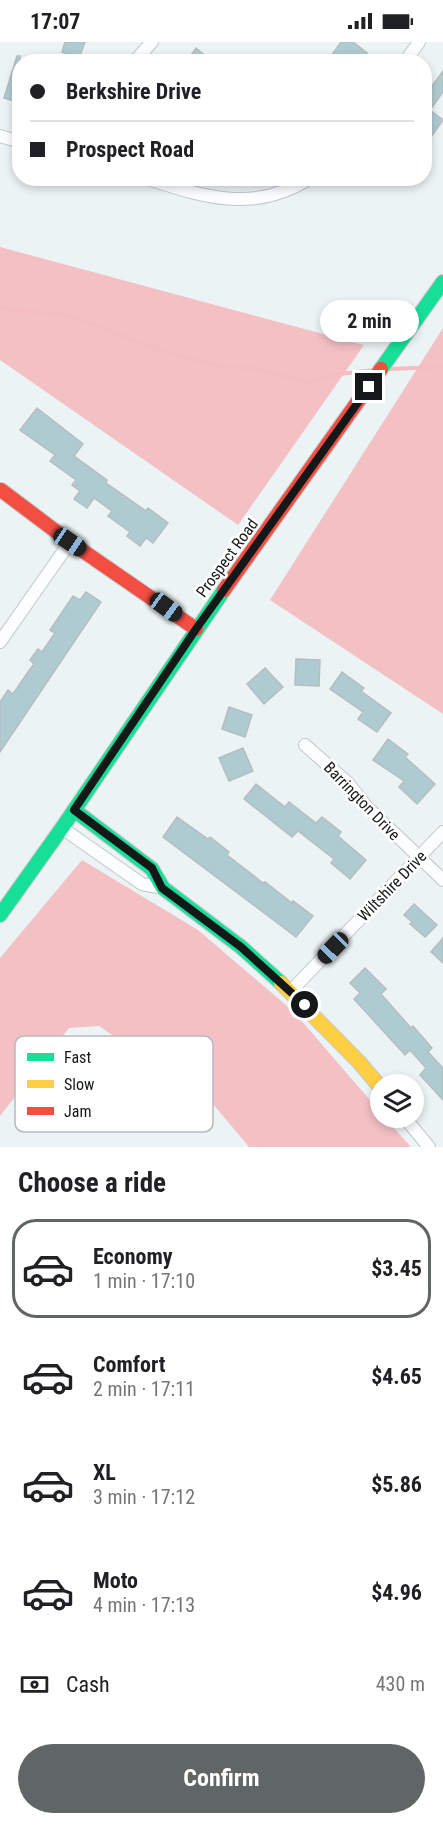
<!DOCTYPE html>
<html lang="en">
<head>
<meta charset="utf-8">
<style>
  body { margin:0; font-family:"Roboto Condensed",sans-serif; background:#f6f6f6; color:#202124; height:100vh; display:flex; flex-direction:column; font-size:22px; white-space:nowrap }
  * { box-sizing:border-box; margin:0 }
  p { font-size:20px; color:#757577 }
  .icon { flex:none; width:33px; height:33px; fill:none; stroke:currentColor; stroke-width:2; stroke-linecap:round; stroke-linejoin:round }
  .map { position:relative; height:1105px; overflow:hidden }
  .drawer { display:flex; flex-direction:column; background:#fff; flex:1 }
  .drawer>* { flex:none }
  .banner { position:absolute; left:12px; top:12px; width:420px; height:132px; border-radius:24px; box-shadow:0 3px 9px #0003; display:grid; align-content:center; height:132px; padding:0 18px; background:#fff }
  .buttons { position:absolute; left:370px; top:1032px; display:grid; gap:12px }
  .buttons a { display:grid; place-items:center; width:54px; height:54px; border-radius:50%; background:#fff; box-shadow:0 3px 9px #0003; font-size:30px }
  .end { position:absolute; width:27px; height:27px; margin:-14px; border:8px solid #141819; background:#fff; box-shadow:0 0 0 3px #fff }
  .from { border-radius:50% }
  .bubble { position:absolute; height:42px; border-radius:21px; background:#fff; box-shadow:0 3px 9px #0003; font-size:20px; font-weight:700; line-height:42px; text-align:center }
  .car { position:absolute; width:18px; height:36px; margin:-18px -9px; border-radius:8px; box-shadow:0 0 4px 2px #0007; background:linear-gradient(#222 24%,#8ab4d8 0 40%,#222 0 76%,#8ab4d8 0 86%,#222 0) }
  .banner b { display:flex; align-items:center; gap:21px; height:57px; font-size:22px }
  .banner b+b { border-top:2px solid #e0e0e0 }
  .banner i { width:15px; height:15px; background:#202124 }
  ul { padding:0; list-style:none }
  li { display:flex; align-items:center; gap:18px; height:99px; margin:0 12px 9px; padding:0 6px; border:3px solid transparent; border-radius:24px }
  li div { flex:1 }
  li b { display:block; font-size:22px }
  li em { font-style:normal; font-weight:700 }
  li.on { border-color:#606566 }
  li>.icon { width:54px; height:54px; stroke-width:1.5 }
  h2 { padding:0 18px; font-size:27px; line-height:72px }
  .pay { display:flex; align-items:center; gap:15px; height:66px; padding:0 18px; font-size:22px }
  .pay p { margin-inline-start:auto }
  .button { display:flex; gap:12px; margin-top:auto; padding:12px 18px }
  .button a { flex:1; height:69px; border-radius:36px; background:#606566; color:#fff; font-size:24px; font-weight:700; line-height:69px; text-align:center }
  .status { display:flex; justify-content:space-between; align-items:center; height:42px; padding:0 30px; background:#fff; direction:ltr }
  .status svg { height:16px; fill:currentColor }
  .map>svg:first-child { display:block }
</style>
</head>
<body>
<div class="status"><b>17:07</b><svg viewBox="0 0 49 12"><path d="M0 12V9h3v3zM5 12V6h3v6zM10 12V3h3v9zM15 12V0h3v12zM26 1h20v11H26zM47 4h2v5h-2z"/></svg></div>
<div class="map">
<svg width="443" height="1105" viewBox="0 0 443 1105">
  <rect width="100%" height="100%" fill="#ecf3f5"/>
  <!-- forest -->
  <path fill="#f3c0c4" d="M 0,205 L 364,303 L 238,483 L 0,318 Z
    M 443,286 L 443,672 L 270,558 Z
    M 82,818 L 198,888 L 294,970 L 381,1071 L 381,1076 L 385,1076 L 411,1105 L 249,1105 L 213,1062 L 99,984 L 69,986 L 0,1074 L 0,916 Z"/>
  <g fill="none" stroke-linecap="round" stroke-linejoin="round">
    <!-- stream -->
    <path stroke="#f4bec0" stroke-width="4" d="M 0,266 L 71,274 L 159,308 L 221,324 L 258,327 L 306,340 L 339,332 L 374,328
      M 388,327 L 443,325"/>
  </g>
  <!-- building -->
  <path fill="#afcbd2" stroke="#b7bdbf" stroke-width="1.5" d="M 65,0 L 85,0 L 79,16 L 62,10 Z
    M 341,0 L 353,0 L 367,11 L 361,20 L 327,20 Z
    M 196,6 L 213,20 L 186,20 Z
    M 17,14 L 20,14 L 20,61 L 4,56 Z
    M 443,29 L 443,50 L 430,68 L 443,78 L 424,105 L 424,55 Z
    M 37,366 L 83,402 L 74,414 L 107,438 L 106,441 L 146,469 L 148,466 L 168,481 L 153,501 L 146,496 L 140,504 L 127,494 L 130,490 L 108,474 L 112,469 L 94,456 L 87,466 L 74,457 L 80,449 L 72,443 L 76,438 L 50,419 L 55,413 L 20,388 Z
    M 86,550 L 101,560 L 0,710 L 0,660 L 8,648 L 13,652 L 28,630 L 34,622 L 30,618 L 38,607 L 42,610 L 55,591 L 50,588 L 73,554 L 80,558 Z
    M 296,617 L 320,618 L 319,644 L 295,643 Z
    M 265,626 L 283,645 L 264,662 L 247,642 Z
    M 342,630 L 364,646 L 361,649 L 391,671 L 377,690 L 358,677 L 363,670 L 330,647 Z
    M 229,665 L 252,673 L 245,695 L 222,687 Z
    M 388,697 L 408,712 L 405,715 L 435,742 L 417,762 L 399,745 L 404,739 L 373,718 Z
    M 243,706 L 253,729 L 229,739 L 219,716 Z
    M 256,742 L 285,765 L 289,760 L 316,781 L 322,775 L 341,790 L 338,794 L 366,818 L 350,837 L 331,821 L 334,817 L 298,789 L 292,795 L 244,757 Z
    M 177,775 L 208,797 L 210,795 L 229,810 L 227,813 L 263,841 L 265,840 L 292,861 L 293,859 L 313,874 L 296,895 L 163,795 Z
    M 414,862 L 437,883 L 425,895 L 410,882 L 412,880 L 404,873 Z
    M 443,896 L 443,921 L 431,910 Z
    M 365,926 L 386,947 L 381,952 L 411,986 L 413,984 L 432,1006 L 428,1010 L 443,1026 L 443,1058 L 420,1033 L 426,1026 L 410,1008 L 405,1013 L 354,957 L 360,951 L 350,941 Z"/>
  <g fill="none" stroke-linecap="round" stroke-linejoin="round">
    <defs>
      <path id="street" d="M 134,20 L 152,0
        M 405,20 L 419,0
        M 0,94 L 20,100
        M 145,136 C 204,155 254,172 310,136
        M 0,600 L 70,500
        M 305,703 L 348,741 L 366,764 L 443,838
        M 62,786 L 142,842 L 163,846
        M 291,949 L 443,790
        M 405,1076 L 429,1105"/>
      <path id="fast" d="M 381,327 L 443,240
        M 74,768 L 152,827 L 163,846 L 241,905 L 281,941
        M 0,873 L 62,786 L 224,548"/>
      <path id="slow" d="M 281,941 L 359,1020 L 381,1046"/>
      <path id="jam" d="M 1,448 L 70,500 L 196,587
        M 224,548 L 381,327"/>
    </defs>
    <!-- street casing -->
    <use href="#street" stroke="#c2c7c9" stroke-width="14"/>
    <!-- fast casing -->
    <use href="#fast" stroke="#c2c7c9" stroke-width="16"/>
    <!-- slow casing -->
    <use href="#slow" stroke="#c2c7c9" stroke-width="16"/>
    <!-- jam casing -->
    <use href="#jam" stroke="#c2c7c9" stroke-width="16"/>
    <!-- street -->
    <use href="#street" stroke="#fcfdfe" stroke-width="12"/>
    <!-- fast -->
    <use href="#fast" stroke="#16e098" stroke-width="14"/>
    <!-- slow -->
    <use href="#slow" stroke="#ffcf43" stroke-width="14"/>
    <!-- jam -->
    <use href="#jam" stroke="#f24e42" stroke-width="14"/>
  </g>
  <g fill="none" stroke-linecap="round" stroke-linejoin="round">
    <!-- route -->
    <path stroke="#141819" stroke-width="8" d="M 305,963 L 241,905 L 162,846 L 152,826 L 74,768 L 196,587 L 369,345"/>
  </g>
  <g text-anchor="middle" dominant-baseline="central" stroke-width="5" stroke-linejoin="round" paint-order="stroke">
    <!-- street labels -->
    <g font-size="16" fill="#141819" stroke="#fff">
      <text transform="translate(227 516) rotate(-54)">Prospect Road</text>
      <text transform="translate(362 759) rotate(46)">Barrington Drive</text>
      <text transform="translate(392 844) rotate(-46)">Wiltshire Drive</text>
    </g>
  </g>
  <!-- legend -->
  <rect x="15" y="994" width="198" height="96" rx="9" fill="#fff" stroke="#b8baba" stroke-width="1.5"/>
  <rect x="27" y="1011" width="27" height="8" fill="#16e098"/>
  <rect x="27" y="1038" width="27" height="8" fill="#ffcf43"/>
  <rect x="27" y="1065" width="27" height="8" fill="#f24e42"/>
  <g font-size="16" fill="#141819">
    <text x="64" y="1021">Fast</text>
    <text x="64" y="1048">Slow</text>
    <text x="64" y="1075">Jam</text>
  </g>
</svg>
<div class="buttons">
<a><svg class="icon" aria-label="layers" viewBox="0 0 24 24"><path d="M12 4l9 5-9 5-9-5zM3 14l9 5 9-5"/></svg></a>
</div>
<i class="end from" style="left:305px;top:963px"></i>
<i class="end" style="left:369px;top:345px"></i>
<div class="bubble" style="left:320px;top:258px;width:99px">2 min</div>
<i class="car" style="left:70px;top:500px;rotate:124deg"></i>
<i class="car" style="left:166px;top:565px;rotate:126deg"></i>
<i class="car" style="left:333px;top:906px;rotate:224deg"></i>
<div class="banner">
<b><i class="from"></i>Berkshire Drive</b>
<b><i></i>Prospect Road</b>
</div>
</div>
<section class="drawer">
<h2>Choose a ride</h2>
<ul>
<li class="on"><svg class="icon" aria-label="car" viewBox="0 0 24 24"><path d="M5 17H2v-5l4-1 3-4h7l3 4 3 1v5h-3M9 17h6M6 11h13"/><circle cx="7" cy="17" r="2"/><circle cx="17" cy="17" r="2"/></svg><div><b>Economy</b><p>1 min · 17:10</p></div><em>$3.45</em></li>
<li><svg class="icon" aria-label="car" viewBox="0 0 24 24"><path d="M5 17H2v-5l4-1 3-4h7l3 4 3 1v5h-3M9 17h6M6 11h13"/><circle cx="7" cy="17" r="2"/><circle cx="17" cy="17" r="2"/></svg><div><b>Comfort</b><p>2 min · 17:11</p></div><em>$4.65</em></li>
<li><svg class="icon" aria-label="car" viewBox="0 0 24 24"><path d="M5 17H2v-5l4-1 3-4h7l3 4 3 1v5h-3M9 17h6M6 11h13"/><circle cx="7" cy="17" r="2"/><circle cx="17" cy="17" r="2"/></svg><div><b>XL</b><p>3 min · 17:12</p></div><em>$5.86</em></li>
<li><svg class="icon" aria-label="car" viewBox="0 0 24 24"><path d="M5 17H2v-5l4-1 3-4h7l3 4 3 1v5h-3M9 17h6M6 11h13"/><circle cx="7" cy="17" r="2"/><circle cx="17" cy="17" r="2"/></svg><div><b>Moto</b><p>4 min · 17:13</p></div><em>$4.96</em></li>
</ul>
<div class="pay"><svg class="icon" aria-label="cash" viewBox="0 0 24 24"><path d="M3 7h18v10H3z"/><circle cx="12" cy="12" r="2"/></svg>Cash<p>430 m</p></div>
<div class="button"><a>Confirm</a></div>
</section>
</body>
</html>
